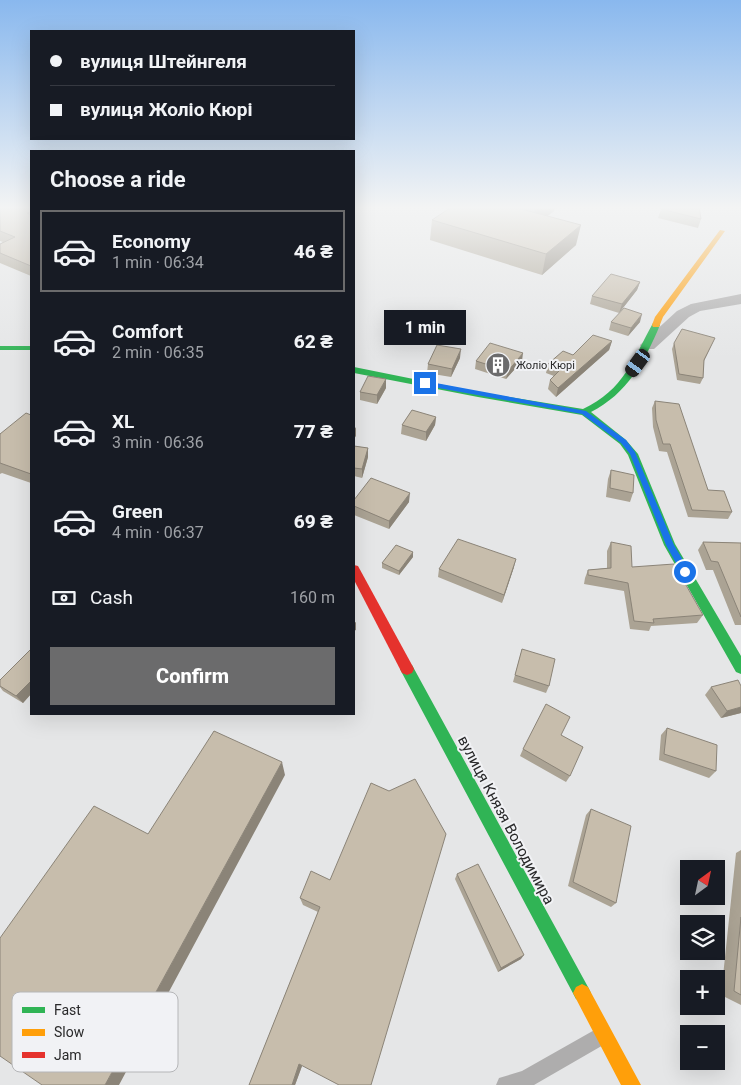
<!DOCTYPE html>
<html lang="en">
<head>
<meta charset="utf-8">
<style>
  body { margin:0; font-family:Roboto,sans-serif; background:#20242c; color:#f1f3f6; height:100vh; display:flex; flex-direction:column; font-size:19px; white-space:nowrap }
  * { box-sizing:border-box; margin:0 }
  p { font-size:16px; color:#9ea1a6 }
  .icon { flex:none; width:28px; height:28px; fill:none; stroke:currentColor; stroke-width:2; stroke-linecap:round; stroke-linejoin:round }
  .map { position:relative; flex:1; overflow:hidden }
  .sheet { position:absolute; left:30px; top:150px; width:325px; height:565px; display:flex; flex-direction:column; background:#171b24; border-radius:0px; box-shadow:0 5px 20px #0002 }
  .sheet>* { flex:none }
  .guide { position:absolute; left:30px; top:30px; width:325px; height:110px; border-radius:0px; box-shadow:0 5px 20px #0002; display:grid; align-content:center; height:110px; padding:0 20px; background:#171b24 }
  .needle { width:32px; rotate:33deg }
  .buttons { position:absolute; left:680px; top:860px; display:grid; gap:10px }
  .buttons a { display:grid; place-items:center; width:45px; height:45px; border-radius:0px; background:#171b24; box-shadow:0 5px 20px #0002; font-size:25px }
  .end { position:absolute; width:22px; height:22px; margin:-11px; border:6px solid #1a73e8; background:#fff; box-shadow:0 0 0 2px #fff }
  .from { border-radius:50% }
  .bubble { position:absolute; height:35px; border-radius:0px; background:#171b24; box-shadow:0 5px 20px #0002; font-size:16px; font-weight:800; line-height:35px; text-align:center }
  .car { position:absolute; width:15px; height:30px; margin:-15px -8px; border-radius:6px; box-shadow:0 0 4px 1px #0007; background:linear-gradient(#222 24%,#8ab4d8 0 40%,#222 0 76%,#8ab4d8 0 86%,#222 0) }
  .guide b { display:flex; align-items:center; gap:18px; height:48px; font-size:19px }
  .guide b+b { border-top:1px solid #363941 }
  .guide i { width:12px; height:12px; background:#f1f3f6 }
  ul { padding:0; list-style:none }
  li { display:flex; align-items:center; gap:15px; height:82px; margin:0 10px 8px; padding:0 10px; border:2px solid transparent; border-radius:0px }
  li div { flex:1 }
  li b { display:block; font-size:19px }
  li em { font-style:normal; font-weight:800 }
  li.selected { border-color:#6b6b6c }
  li>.icon { width:45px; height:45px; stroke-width:1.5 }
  h2 { padding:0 20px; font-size:22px; line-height:60px }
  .pay { display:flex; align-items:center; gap:12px; height:55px; padding:0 20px; font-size:19px }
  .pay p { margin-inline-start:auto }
  .primary-button { display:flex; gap:10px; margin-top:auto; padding:10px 20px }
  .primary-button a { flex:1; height:58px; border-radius:0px; background:#6b6b6c; color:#fff; font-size:20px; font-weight:800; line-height:58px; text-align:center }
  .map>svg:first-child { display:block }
</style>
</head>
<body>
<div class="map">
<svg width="741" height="1085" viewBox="0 0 741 1085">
  <rect width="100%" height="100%" fill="#e5e6e7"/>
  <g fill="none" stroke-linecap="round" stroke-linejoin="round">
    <!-- lane -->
    <path fill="#aeadad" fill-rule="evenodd" d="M 598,1028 L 605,1030 L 607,1037 L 605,1044 L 534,1085 L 496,1085 L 499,1078 L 522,1071 Z"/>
    <!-- street -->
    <path fill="#aeadad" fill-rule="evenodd" d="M 741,294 L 741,304 L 700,311 L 689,317 L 654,349 L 642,349 L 640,345 L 677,311 L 691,304 Z"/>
    <!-- fast -->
    <path fill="#30b455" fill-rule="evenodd" d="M 653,323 L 660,325 C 645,361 627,394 591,412 L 626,440 L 638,454 L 675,544 L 741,656 L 741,674 L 736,672 L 664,545 L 628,455 L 620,444 L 582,415 L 478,397 L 354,373 L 354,367 L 478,392 L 583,409 C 624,390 633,359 653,323 Z
      M 0,346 L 31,346 L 31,350 L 0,350 Z
      M 407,663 L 412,665 L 588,987 L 591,993 L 588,999 L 582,1002 L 576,999 L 402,673 L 400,669 L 402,665 Z"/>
    <!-- slow -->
    <path fill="#ff9f0a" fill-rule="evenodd" d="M 720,230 L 725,231 L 663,317 L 659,327 L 653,327 L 652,325 L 655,317 Z
      M 582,984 L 588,987 L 641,1085 L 621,1085 L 573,993 L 576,987 Z"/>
    <!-- jam -->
    <path fill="#e5322d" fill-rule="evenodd" d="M 354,565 L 358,566 L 412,665 L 414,669 L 412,673 L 407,675 L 402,673 L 354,580 Z"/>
  </g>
  <!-- wall -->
  <path fill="#aba394" d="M 31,206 L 31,276 L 0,263 L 0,244 L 3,242 L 0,241 L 0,208 Z
    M 520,206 L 555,206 L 554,211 L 547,216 L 576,245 L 542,275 L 430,240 L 432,220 L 520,209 Z
    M 661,209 L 701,219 L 698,228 L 658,218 Z
    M 640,282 L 637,290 L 619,313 L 590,304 L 592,296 Z
    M 611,322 L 640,322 L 628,336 L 609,330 Z
    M 715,338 L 704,361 L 703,378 L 700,384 L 677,380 L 672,349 L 674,343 Z
    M 612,341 L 609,350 L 556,397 L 548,389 L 550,380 L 554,376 L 546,373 L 548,364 Z
    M 460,358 L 451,377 L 427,373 L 428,364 Z
    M 476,361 L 522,361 L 506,379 L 475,369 Z
    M 386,388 L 377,404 L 360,400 L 360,392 Z
    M 655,401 L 708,490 L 732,512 L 728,519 L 688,517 L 667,452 L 659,451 L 653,427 L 652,408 Z
    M 31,415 L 31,483 L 2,473 L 0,474 L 0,434 Z
    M 436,417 L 435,425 L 426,441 L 401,434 L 402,425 Z
    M 354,446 L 368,448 L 368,457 L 362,478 L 354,476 Z
    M 611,470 L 633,493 L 630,502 L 606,497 L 608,479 Z
    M 354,500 L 409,502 L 389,529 L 354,515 Z
    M 611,542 L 632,567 L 703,615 L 697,623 L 651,626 L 649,631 L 630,629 L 624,591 L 584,584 L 585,578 L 588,570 L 607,568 L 607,551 Z
    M 703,542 L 741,543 L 741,625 L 735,625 L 713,570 L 706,570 L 698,550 Z
    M 413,557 L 399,575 L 382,568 L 382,563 Z
    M 514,567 L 502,603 L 438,577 L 439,569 Z
    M 31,649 L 31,694 L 23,703 L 3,691 L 0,687 L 0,680 Z
    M 522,649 L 549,686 L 546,693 L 513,682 Z
    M 711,687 L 741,713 L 721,718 L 705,695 Z
    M 667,728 L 716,771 L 709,778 L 659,760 L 661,735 Z
    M 561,735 L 570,776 L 566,782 L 520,756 L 523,749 Z
    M 591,809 L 616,903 L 611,907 L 568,886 L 586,815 Z
    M 741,850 L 741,1005 L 721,995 L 736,853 Z
    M 457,874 L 521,959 L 498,972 L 455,879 Z
    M 330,880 L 302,1066 L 295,1085 L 249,1085 L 318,912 L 303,905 L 300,898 Z"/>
  <!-- shaded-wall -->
  <path fill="#8b8478" d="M 540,206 L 555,206 L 554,211 L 532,228 L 535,210 Z
    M 581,225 L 576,245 L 542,275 L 546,254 Z
    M 640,282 L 637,290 L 619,313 L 622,304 Z
    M 642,314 L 640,322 L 628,336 L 631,328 Z
    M 612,341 L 609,350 L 556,397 L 558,388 Z
    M 461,349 L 460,358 L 451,377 L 452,369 Z
    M 523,353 L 522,361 L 506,379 L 508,371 Z
    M 386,379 L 386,388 L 377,404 L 377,395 Z
    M 436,417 L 435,425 L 426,441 L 426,432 Z
    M 356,427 L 356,436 L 354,439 L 354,430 Z
    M 368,448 L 368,457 L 362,478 L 362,469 Z
    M 410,493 L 409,502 L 389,529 L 389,521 Z
    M 413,552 L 413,557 L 399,575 L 399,571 Z
    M 516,559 L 514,567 L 502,603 L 504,595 Z
    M 356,622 L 356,630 L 354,631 L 354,623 Z
    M 31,681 L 31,694 L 23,703 L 16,696 Z
    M 741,707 L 741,713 L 721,718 L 727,711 Z
    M 282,762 L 285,775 L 119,1085 L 105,1085 Z
    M 524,955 L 521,959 L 498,972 L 501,968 Z
    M 299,1064 L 302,1066 L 295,1085 L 292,1085 Z"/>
  <!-- building -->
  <path fill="#c7bdac" stroke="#8b8478" d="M 5,206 L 31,206 L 31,212 L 27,213 L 31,215 L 31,266 L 0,253 L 0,244 L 15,237 L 0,231 L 0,208 Z
    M 453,206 L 510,206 L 581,225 L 546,254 L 432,220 Z
    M 531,206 L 540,206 L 535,210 Z
    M 664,206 L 699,206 L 701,219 L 661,209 Z
    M 611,274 L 640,282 L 622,304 L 592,296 Z
    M 624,308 L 642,314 L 631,328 L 611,322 Z
    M 682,329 L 715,338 L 704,360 L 703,378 L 679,374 L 674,343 Z
    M 593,335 L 612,341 L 558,388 L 550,380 L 560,370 L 548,364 L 563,351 L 573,355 Z
    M 490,343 L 523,353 L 508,371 L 476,361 Z
    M 437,345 L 461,349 L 452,369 L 428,364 Z
    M 368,376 L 386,379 L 377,395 L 360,392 Z
    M 655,401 L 679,404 L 708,490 L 724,491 L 732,512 L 692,510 L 670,444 L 663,444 L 656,420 Z
    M 412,410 L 436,417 L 426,432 L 402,425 Z
    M 26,413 L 31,415 L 31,433 L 30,434 L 31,434 L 31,474 L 0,463 L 0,434 Z
    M 354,446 L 368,448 L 362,469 L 354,468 Z
    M 611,470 L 634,475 L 633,493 L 610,488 Z
    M 371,478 L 410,493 L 389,521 L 354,506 L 354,500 Z
    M 458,539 L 516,559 L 504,595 L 439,569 Z
    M 611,542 L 631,546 L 632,567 L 674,564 L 703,615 L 653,619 L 654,623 L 634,621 L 628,583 L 588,575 L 588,570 L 611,568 Z
    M 703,542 L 741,543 L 741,617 L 718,562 L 711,561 Z
    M 396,545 L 413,552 L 399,571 L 382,563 Z
    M 31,649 L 31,681 L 16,696 L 0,686 L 0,680 Z
    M 522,649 L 555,659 L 549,686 L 515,675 Z
    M 738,680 L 741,686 L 741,707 L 727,711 L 711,687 Z
    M 546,704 L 570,717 L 561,735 L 583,747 L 570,776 L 523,749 Z
    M 667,728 L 717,745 L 716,771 L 664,754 Z
    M 214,731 L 282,762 L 105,1085 L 42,1085 L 0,1056 L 0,938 L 94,806 L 148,834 Z
    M 415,779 L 446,834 L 371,1085 L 339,1085 L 299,1064 L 292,1085 L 249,1085 L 320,907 L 300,898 L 311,871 L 330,880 L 371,783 L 389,791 Z
    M 591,809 L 631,826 L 616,903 L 573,882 Z
    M 478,864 L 524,955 L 501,968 L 457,874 Z
    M 741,917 L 741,995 L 734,991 Z"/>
  <!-- sky -->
  <linearGradient id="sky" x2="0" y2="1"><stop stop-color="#89b8ee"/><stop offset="0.58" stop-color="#f3f4f4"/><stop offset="1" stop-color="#f3f4f4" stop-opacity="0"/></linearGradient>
  <rect width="741" height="358" fill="url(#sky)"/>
  <!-- route -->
  <path fill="#1a73e8" d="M 425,381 L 586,411 L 626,440 L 635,452 L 674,545 L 690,572 L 688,574 L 682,574 L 666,545 L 630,454 L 621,443 L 582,414 L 422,385 L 422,382 Z"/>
  <!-- icons -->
  <defs>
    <symbol id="building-disc" viewBox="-11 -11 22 22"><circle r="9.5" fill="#6b6b6c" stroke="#f1f2f5"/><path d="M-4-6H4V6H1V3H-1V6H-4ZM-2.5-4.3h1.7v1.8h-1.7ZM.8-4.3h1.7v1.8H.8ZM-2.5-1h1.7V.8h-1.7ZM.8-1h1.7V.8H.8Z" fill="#fff"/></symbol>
  </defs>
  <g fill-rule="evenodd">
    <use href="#building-disc" x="484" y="351" width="28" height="28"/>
  </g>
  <g text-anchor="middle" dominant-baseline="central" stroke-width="4" stroke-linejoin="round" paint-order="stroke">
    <!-- far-poi labels -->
    <g font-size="11" fill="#29292a" stroke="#f1f2f5" text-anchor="start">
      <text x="516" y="365">Жоліо Кюрі</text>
    </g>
    <!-- near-street labels -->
    <g font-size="15" fill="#29292a" stroke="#f1f2f5">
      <text transform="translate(506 820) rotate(62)">вулиця Князя Володимира</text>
    </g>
  </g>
  <!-- legend -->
  <rect x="12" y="992" width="166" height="80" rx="8" fill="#f1f2f5" stroke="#b5b6b8" stroke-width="1"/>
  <rect x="22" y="1007" width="23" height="6" fill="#30b455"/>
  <rect x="22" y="1029" width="23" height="7" fill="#ff9f0a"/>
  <rect x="22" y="1052" width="23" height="6" fill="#e5322d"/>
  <g font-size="14" fill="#29292a">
    <text x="54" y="1015">Fast</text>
    <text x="54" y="1037">Slow</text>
    <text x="54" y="1060">Jam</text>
  </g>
</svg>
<div class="buttons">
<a><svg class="needle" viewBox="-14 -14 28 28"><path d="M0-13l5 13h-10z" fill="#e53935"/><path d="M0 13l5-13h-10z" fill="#9ea1a6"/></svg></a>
<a><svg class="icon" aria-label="layers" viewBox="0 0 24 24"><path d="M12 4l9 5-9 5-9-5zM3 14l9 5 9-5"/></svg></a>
<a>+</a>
<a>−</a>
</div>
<i class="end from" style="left:685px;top:572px"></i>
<i class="end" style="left:425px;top:383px"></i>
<div class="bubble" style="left:384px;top:310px;width:82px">1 min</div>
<i class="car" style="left:638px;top:363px;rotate:216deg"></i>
<div class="guide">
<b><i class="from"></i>вулиця Штейнгеля</b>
<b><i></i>вулиця Жоліо Кюрі</b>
</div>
<section class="sheet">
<h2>Choose a ride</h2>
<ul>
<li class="selected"><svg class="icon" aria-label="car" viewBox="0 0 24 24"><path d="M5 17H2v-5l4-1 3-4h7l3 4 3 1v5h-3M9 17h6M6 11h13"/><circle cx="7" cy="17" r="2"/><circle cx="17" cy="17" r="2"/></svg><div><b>Economy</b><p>1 min · 06:34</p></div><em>46 ₴</em></li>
<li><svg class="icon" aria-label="car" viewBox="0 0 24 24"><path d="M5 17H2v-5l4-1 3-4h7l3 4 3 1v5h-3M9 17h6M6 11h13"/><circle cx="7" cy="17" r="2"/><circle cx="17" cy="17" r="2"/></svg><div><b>Comfort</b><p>2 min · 06:35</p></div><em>62 ₴</em></li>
<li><svg class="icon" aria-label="car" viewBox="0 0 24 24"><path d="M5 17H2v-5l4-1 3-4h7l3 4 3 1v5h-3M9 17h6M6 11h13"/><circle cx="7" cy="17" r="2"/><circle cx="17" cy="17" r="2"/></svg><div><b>XL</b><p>3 min · 06:36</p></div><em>77 ₴</em></li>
<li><svg class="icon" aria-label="car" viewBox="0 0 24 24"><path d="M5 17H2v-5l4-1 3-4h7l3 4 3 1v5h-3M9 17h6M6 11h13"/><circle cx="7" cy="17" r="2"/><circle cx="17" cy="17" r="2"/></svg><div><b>Green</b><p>4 min · 06:37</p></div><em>69 ₴</em></li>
</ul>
<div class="pay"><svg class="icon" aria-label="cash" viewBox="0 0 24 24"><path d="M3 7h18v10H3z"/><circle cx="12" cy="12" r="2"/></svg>Cash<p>160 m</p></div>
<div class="primary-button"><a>Confirm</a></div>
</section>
</div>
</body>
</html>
